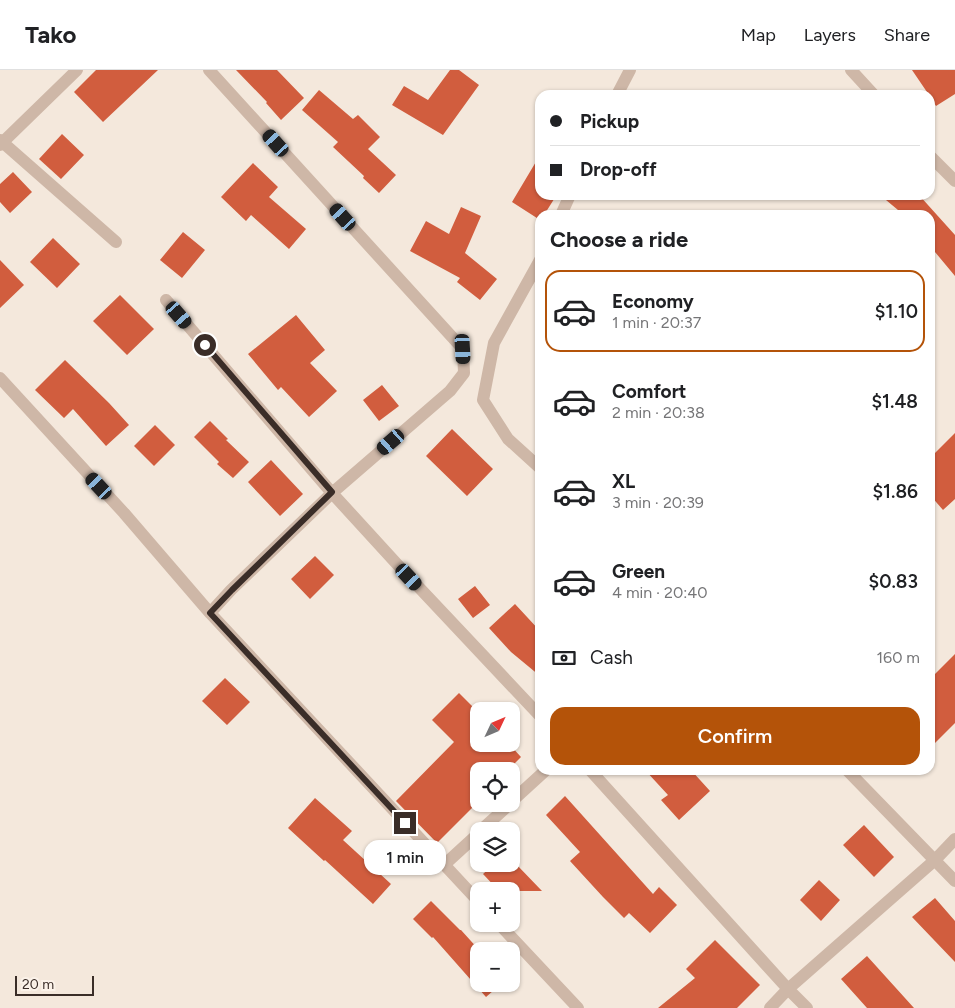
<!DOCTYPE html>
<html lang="en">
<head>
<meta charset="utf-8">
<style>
  body { margin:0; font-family:Figtree,sans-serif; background:#f6f6f6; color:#202124; height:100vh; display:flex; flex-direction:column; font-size:19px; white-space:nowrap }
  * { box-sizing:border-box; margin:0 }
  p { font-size:16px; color:#757577 }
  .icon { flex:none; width:28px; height:28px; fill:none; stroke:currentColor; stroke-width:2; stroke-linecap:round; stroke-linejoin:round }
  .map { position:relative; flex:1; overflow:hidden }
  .side { position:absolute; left:535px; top:140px; width:400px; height:565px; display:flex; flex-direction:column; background:#fff; border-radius:15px; box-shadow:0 1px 4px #0004 }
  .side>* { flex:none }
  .guide { position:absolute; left:535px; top:20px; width:400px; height:110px; border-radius:15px; box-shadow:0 1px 4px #0004; display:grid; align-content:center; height:110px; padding:0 15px; background:#fff }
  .needle { width:32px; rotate:46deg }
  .fabs { position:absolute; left:470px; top:632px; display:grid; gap:10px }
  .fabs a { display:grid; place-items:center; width:50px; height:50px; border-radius:10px; background:#fff; box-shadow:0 1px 4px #0004; font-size:25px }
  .scale { position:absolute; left:15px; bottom:12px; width:79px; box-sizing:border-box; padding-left:5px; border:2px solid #3a2d28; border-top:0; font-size:14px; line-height:18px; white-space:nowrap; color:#3a2d28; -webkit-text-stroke:4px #fbf2e9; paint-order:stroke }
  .end { position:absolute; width:22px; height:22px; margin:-11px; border:6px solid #3a2d28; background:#fff; box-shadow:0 0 0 2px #fff }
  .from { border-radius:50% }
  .bubble { position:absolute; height:35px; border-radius:15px; background:#fff; box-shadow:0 1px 4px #0004; font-size:16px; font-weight:600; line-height:35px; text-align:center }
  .car { position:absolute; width:15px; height:30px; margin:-15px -8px; border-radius:6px; box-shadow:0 0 4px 1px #0007; background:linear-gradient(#222 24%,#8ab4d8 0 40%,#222 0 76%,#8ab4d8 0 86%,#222 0) }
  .guide b { display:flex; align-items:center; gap:18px; height:48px; font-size:19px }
  .guide b+b { border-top:1px solid #e0e0e0 }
  .guide i { width:12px; height:12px; background:#202124 }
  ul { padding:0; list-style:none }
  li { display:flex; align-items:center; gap:15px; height:82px; margin:0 10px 8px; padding:0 5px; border:2px solid transparent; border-radius:15px }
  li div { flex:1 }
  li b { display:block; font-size:19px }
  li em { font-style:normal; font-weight:600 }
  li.on { border-color:#b45309 }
  li>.icon { width:45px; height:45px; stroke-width:1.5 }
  h2 { padding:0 15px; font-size:22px; line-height:60px }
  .pay { display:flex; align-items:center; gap:12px; height:55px; padding:0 15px; font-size:19px }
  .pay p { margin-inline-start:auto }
  .cta { display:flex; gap:10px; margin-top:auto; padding:10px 15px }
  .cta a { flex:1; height:58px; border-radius:15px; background:#b45309; color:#fff; font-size:20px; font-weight:600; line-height:58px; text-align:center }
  header { display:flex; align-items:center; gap:30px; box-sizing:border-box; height:70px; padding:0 25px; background:#fff; border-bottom:1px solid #e0e0e0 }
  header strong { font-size:24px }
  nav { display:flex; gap:28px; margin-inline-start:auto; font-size:18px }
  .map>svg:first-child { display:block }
</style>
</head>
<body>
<header>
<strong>Tako</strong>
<nav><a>Map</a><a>Layers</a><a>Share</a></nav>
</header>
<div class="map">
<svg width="955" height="938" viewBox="0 0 955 938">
  <rect width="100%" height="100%" fill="#f4e8dc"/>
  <!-- building -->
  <path fill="#d15d3e" d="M 96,0 L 158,0 L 103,52 L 74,22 Z
    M 236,0 L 277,0 L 304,28 L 281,50 L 266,33 L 267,32 Z
    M 450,0 L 459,0 L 479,15 L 443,65 L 392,35 L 404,16 L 428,30 Z
    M 912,0 L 955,0 L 955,24 L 936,36 L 930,27 L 930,25 L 929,25 Z
    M 319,20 L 353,49 L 358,45 L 380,67 L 368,79 L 396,105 L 379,123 L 363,108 L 364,106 L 333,77 L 338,72 L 302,40 Z
    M 62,64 L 84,85 L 61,109 L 39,89 Z
    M 540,85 L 540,125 L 554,125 L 556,126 L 544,145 L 540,145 L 540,150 L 512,132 Z
    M 253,93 L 278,117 L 269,127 L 306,159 L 289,179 L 251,145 L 246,151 L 221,127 Z
    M 13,102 L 32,122 L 10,143 L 0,132 L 0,114 Z
    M 880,125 L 919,125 L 955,165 L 955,206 L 930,176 L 930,145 L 904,145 Z
    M 461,137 L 481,146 L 465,183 L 497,209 L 480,230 L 457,212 L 460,208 L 410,181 L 426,151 L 449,164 Z
    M 183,162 L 205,180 L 182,208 L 160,190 Z
    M 53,168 L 80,194 L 57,218 L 30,192 Z
    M 0,190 L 24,215 L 0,238 Z
    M 120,225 L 154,259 L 127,285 L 93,251 Z
    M 296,245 L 325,280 L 310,293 L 337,321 L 309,347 L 281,317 L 278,320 L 248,284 Z
    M 65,290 L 109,333 L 129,355 L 106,376 L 73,339 L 64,348 L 35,320 Z
    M 382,315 L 399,336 L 379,351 L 363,330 Z
    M 210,351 L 228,369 L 226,370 L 249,392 L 233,408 L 217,394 L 219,392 L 194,367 Z
    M 155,355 L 175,375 L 154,396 L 134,376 Z
    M 452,359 L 493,399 L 467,426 L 426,386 Z
    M 955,363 L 955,429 L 943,440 L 930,425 L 930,388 Z
    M 271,390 L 303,424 L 280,446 L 248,412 Z
    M 315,486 L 334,505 L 310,529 L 291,509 Z
    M 475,516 L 490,535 L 473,548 L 458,529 Z
    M 515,534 L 540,561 L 540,606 L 511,582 L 489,558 Z
    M 955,584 L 955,653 L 930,678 L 930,609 Z
    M 225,608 L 250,632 L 227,655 L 202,631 Z
    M 459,623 L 479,643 L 479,674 L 509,674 L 521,687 L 507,701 L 479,701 L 479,731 L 437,773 L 396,731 L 454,672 L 432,650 Z
    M 645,700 L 691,700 L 710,721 L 679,750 L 661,730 L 668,725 Z
    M 565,726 L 653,824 L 659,817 L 677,835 L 650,863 L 629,843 L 624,848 L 603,827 L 570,791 L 580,782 L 546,745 Z
    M 315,728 L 352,761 L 343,770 L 391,814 L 373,834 L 325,790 L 324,791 L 288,758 Z
    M 864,755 L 894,787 L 874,807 L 843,775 Z
    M 494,794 L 516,794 L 542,821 L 499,821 L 483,804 Z
    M 819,810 L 840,830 L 821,851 L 800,830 Z
    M 935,828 L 955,851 L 955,892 L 912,847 Z
    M 431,831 L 460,860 L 461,860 L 480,881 L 479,881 L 479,914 L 501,914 L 486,927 L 433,867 L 432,868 L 413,849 Z
    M 715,870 L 760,915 L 737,938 L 658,938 L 695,908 L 686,899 Z
    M 867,886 L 914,938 L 867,938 L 841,909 Z"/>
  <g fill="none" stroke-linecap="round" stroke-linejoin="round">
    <!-- minor -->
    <path stroke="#ceb7a7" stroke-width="12" d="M 209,0 L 463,279 L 464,303 L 450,321 L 332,423 L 231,520 L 210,543
      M 851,0 L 874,25
      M 617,25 L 630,0
      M 0,70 L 116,172
      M 0,75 L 77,0
      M 930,86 L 955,111
      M 561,145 L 570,125
      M 540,190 L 494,273 L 483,330 L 508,369 L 540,398
      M 166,230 L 332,423 L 396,493 L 540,646
      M 0,308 L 124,443 L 210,543 L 479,832
      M 590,700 L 788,919 L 807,938
      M 847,700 L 955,811
      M 511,732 L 546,700
      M 480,761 L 510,734
      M 444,795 L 479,763
      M 499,854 L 578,938
      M 770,938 L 788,919 L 935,790 L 955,769"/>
  </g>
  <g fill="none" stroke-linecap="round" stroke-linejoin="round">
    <!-- route -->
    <path stroke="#3a2d28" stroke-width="6" d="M 205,275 L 332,422 L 232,520 L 210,543 L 405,753"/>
  </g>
</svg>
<div class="fabs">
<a><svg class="needle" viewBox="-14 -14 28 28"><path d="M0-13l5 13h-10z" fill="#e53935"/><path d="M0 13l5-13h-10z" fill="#757577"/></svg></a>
<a><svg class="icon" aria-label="locate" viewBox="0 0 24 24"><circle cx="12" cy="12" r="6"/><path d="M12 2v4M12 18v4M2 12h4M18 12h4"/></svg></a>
<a><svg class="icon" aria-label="layers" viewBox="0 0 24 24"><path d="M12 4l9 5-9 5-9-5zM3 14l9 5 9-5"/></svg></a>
<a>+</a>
<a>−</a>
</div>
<div class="scale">20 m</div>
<i class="end from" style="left:205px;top:275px"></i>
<i class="end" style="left:405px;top:753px"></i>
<div class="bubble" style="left:364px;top:770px;width:82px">1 min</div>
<i class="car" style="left:276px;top:73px;rotate:318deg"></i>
<i class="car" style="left:343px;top:147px;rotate:318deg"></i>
<i class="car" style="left:179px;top:245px;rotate:139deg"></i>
<i class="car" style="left:463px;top:279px;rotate:177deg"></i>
<i class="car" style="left:391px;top:372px;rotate:229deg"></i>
<i class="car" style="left:99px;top:416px;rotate:317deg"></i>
<i class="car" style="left:409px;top:507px;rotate:137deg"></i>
<div class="guide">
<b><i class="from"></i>Pickup</b>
<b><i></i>Drop-off</b>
</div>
<section class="side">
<h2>Choose a ride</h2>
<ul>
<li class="on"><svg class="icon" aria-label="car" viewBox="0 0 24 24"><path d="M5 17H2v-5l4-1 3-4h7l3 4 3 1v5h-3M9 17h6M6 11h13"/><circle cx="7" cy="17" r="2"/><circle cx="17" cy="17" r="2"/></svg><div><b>Economy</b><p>1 min · 20:37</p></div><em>$1.10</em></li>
<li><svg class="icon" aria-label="car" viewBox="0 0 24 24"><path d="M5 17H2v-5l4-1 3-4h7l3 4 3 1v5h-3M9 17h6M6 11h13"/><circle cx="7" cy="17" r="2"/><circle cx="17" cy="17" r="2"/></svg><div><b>Comfort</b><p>2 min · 20:38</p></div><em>$1.48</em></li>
<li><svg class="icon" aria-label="car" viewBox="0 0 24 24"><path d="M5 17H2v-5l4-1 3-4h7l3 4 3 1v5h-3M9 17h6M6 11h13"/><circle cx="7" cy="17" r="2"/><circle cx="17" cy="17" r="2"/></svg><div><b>XL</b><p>3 min · 20:39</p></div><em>$1.86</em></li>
<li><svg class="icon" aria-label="car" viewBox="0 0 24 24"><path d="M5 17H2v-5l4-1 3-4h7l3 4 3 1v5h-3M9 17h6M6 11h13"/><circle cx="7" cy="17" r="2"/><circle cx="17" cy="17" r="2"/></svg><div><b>Green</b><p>4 min · 20:40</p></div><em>$0.83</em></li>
</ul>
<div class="pay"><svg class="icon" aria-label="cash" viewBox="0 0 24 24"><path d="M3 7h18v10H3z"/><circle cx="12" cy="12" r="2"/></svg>Cash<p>160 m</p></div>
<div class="cta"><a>Confirm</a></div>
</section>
</div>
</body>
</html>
